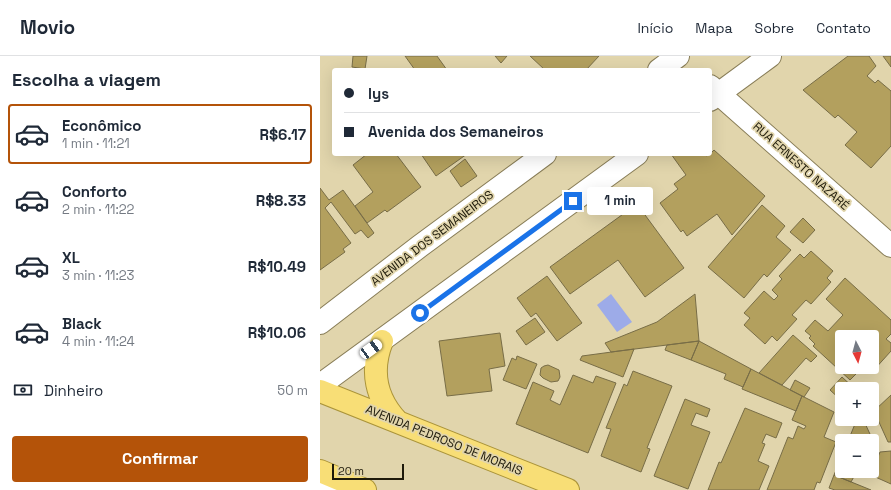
<!DOCTYPE html>
<html lang="pt">
<head>
<meta charset="utf-8">
<style>
  body { margin:0; font-family:"Space Grotesk",sans-serif; background:#f6f6f7; color:#1f2937; height:100vh; display:flex; flex-direction:column; font-size:15px; white-space:nowrap }
  * { box-sizing:border-box; margin:0 }
  p { font-size:13px; color:#747a83 }
  .icon { flex:none; width:22px; height:22px; fill:none; stroke:currentColor; stroke-width:2; stroke-linecap:round; stroke-linejoin:round }
  .map { position:relative; flex:1; overflow:hidden }
  .side { display:flex; flex-direction:column; background:#fff; width:320px }
  .side>* { flex:none }
  .guide { position:absolute; left:12px; top:12px; width:380px; height:88px; border-radius:4px; box-shadow:0 4px 16px #0002; display:grid; align-content:center; height:88px; padding:0 12px; background:#fff }
  .needle { width:26px; rotate:174deg }
  .controls { position:absolute; left:515px; top:274px; display:grid; gap:8px }
  .controls a { display:grid; place-items:center; width:44px; height:44px; border-radius:4px; background:#fff; box-shadow:0 4px 16px #0002; font-size:20px }
  .scale { position:absolute; left:12px; bottom:10px; width:72px; box-sizing:border-box; padding-left:4px; border:2px solid #1e1a0a; border-top:0; font-size:11px; line-height:14px; white-space:nowrap; color:#1e1a0a; -webkit-text-stroke:3px #e1d5ac; paint-order:stroke }
  .end { position:absolute; width:18px; height:18px; margin:-9px; border:5px solid #1a73e8; background:#fff; box-shadow:0 0 0 2px #fff }
  .from { border-radius:50% }
  .bubble { position:absolute; height:28px; border-radius:4px; background:#fff; box-shadow:0 4px 16px #0002; font-size:13px; font-weight:600; line-height:28px; text-align:center }
  .car { position:absolute; width:12px; height:24px; margin:-12px -6px; border-radius:5px; box-shadow:0 0 3px 1px #0007; background:linear-gradient(#fff 24%,#345 0 40%,#fff 0 76%,#345 0 86%,#fff 0) }
  .guide b { display:flex; align-items:center; gap:14px; height:38px; font-size:15px }
  .guide b+b { border-top:1px solid #e0e1e3 }
  .guide i { width:10px; height:10px; background:#1f2937 }
  ul { padding:0; list-style:none }
  li { display:flex; align-items:center; gap:12px; height:60px; margin:0 8px 6px; padding:0 4px; border:2px solid transparent; border-radius:4px }
  li div { flex:1 }
  li b { display:block; font-size:15px }
  li em { font-style:normal; font-weight:600 }
  li.selected { border-color:#b45309 }
  li>.icon { width:36px; height:36px; stroke-width:1.5 }
  h2 { padding:0 12px; font-size:18px; line-height:48px }
  .pay { display:flex; align-items:center; gap:10px; height:44px; padding:0 12px; font-size:15px }
  .pay p { margin-inline-start:auto }
  .primary-button { display:flex; gap:8px; margin-top:auto; padding:8px 12px }
  .primary-button a { flex:1; height:46px; border-radius:4px; background:#b45309; color:#fff; font-size:16px; font-weight:600; line-height:46px; text-align:center }
  header { display:flex; align-items:center; gap:24px; box-sizing:border-box; height:56px; padding:0 20px; background:#fff; border-bottom:1px solid #e0e1e3 }
  header strong { font-size:19px }
  nav { display:flex; gap:22px; margin-inline-start:auto; font-size:14px }
  main { display:flex; flex:1; min-height:0 }
  .map>svg:first-child { display:block }
</style>
</head>
<body>
<header>
<strong>Movio</strong>
<nav><a>Início</a><a>Mapa</a><a>Sobre</a><a>Contato</a></nav>
</header>
<main>
<section class="side">
<h2>Escolha a viagem</h2>
<ul>
<li class="selected"><svg class="icon" aria-label="car" viewBox="0 0 24 24"><path d="M5 17H2v-5l4-1 3-4h7l3 4 3 1v5h-3M9 17h6M6 11h13"/><circle cx="7" cy="17" r="2"/><circle cx="17" cy="17" r="2"/></svg><div><b>Econômico</b><p>1 min · 11:21</p></div><em>R$6.17</em></li>
<li><svg class="icon" aria-label="car" viewBox="0 0 24 24"><path d="M5 17H2v-5l4-1 3-4h7l3 4 3 1v5h-3M9 17h6M6 11h13"/><circle cx="7" cy="17" r="2"/><circle cx="17" cy="17" r="2"/></svg><div><b>Conforto</b><p>2 min · 11:22</p></div><em>R$8.33</em></li>
<li><svg class="icon" aria-label="car" viewBox="0 0 24 24"><path d="M5 17H2v-5l4-1 3-4h7l3 4 3 1v5h-3M9 17h6M6 11h13"/><circle cx="7" cy="17" r="2"/><circle cx="17" cy="17" r="2"/></svg><div><b>XL</b><p>3 min · 11:23</p></div><em>R$10.49</em></li>
<li><svg class="icon" aria-label="car" viewBox="0 0 24 24"><path d="M5 17H2v-5l4-1 3-4h7l3 4 3 1v5h-3M9 17h6M6 11h13"/><circle cx="7" cy="17" r="2"/><circle cx="17" cy="17" r="2"/></svg><div><b>Black</b><p>4 min · 11:24</p></div><em>R$10.06</em></li>
</ul>
<div class="pay"><svg class="icon" aria-label="cash" viewBox="0 0 24 24"><path d="M3 7h18v10H3z"/><circle cx="12" cy="12" r="2"/></svg>Dinheiro<p>50 m</p></div>
<div class="primary-button"><a>Confirmar</a></div>
</section>
<div class="map">
<svg width="571" height="434" viewBox="0 0 571 434">
  <rect width="100%" height="100%" fill="#e1d5ac"/>
  <!-- water -->
  <path fill="#9dabe8" d="M 291,238 L 312,266 L 297,276 L 277,249 Z"/>
  <!-- building -->
  <path fill="#b3a05e" stroke="#786d47" d="M 33,0 L 47,0 L 45,13 L 32,11 Z
    M 85,0 L 117,0 L 127,14 L 95,14 Z
    M 175,0 L 187,0 L 181,7 Z
    M 210,0 L 279,0 L 266,14 L 225,14 Z
    M 528,0 L 549,0 L 556,10 L 547,20 L 555,27 L 558,24 L 571,35 L 571,90 L 551,112 L 525,89 L 537,76 L 518,59 L 515,62 L 483,34 Z
    M 563,0 L 571,0 L 571,11 Z
    M 394,94 L 445,140 L 412,179 L 397,158 L 367,180 L 363,174 L 361,176 L 340,147 L 358,133 L 354,128 L 366,119 L 351,98 L 384,98 L 386,100 L 390,98 Z
    M 47,98 L 76,98 L 101,131 L 67,156 L 65,154 L 47,167 L 35,150 L 53,136 L 33,109 Z
    M 101,98 L 147,98 L 116,120 Z
    M 145,103 L 157,120 L 141,131 L 130,115 Z
    M 0,132 L 9,144 L 23,134 L 54,177 L 48,182 L 41,174 L 35,178 L 11,146 L 5,152 L 31,187 L 23,193 L 25,196 L 0,214 Z
    M 317,148 L 364,212 L 325,241 L 298,204 L 250,238 L 230,211 Z
    M 442,149 L 465,170 L 456,181 L 471,194 L 447,221 L 444,218 L 424,242 L 388,211 Z
    M 483,162 L 495,174 L 483,187 L 470,176 Z
    M 491,195 L 513,215 L 507,222 L 511,226 L 491,248 L 486,244 L 472,259 L 477,263 L 457,285 L 452,280 L 445,288 L 424,269 L 430,262 L 424,257 L 444,235 L 454,244 L 458,240 L 452,234 L 462,223 L 459,220 L 480,198 L 484,202 Z
    M 227,220 L 262,267 L 237,285 L 216,257 L 211,261 L 197,242 Z
    M 525,222 L 571,264 L 571,278 L 566,283 L 571,287 L 571,295 L 553,315 L 548,311 L 552,311 L 552,281 L 522,281 L 522,311 L 543,311 L 530,324 L 493,290 L 495,288 L 489,282 L 491,280 L 485,275 L 495,264 L 508,275 L 523,259 L 506,243 Z
    M 375,238 L 379,285 L 291,296 L 285,287 L 337,266 Z
    M 215,262 L 225,276 L 206,289 L 196,275 Z
    M 180,277 L 185,310 L 169,313 L 172,335 L 127,340 L 119,285 Z
    M 473,279 L 497,300 L 491,306 L 486,302 L 462,329 L 439,317 Z
    M 379,285 L 371,304 L 345,294 L 347,289 Z
    M 379,285 L 431,313 L 423,331 L 404,323 L 406,318 L 371,304 Z
    M 314,293 L 303,321 L 260,304 L 262,300 Z
    M 197,300 L 217,308 L 206,333 L 183,324 L 192,302 L 196,304 Z
    M 228,309 L 239,314 L 240,321 L 238,325 L 231,326 L 223,322 L 220,319 L 221,312 L 224,310 Z
    M 431,313 L 482,340 L 476,355 L 422,333 Z
    M 313,315 L 352,330 L 327,392 L 330,393 L 321,416 L 281,400 L 291,373 L 286,372 L 304,328 L 307,330 Z
    M 253,319 L 273,327 L 276,320 L 296,327 L 268,397 L 196,368 L 213,326 L 234,335 L 230,344 L 240,349 Z
    M 522,321 L 535,333 L 522,333 L 522,345 L 510,334 Z
    M 475,324 L 490,332 L 484,341 L 470,334 Z
    M 571,339 L 571,386 L 568,386 L 554,355 Z
    M 482,340 L 514,356 L 504,381 L 516,386 L 500,427 L 497,426 L 494,434 L 447,434 L 468,381 L 473,383 L 478,370 L 484,373 L 486,370 L 472,364 Z
    M 365,343 L 390,353 L 387,361 L 376,357 L 371,369 L 390,376 L 368,433 L 334,420 Z
    M 425,352 L 462,367 L 456,382 L 446,378 L 442,387 L 445,388 L 438,405 L 449,410 L 439,434 L 388,434 L 399,406 L 401,407 Z
    M 540,363 L 543,363 L 556,391 L 552,391 L 552,385 L 528,385 L 535,368 Z
    M 571,395 L 571,428 L 551,419 L 560,396 Z
    M 522,400 L 522,415 L 537,415 L 531,426 L 514,419 Z
    M 514,419 L 551,434 L 515,434 L 509,432 Z"/>
  <g fill="none" stroke-linecap="round" stroke-linejoin="round">
    <defs>
      <path id="minor" d="M 339,14 L 358,0
        M 390,30 L 571,190
        M 390,44 L 450,0
        M 0,267 L 100,190 L 225,98
        M 0,329 L 317,98
        M 0,431 L 16,422"/>
      <path id="trunk" d="M 62,285 C 50,315 56,343 78,366
        M 0,335 L 248,434
        M 0,415 L 45,434"/>
    </defs>
    <!-- minor casing -->
    <use href="#minor" stroke="#887d57" stroke-width="24"/>
    <!-- trunk casing -->
    <use href="#trunk" stroke="#ab943a" stroke-width="24"/>
    <!-- minor -->
    <use href="#minor" stroke="#fff" stroke-width="22"/>
    <!-- trunk -->
    <use href="#trunk" stroke="#f8de76" stroke-width="22"/>
  </g>
  <g fill="none" stroke-linecap="round" stroke-linejoin="round">
    <!-- route -->
    <path stroke="#1a73e8" stroke-width="5" d="M 100,257 L 253,145"/>
  </g>
  <g text-anchor="middle" dominant-baseline="central" stroke-width="3.5" stroke-linejoin="round" paint-order="stroke">
    <!-- street labels -->
    <g font-size="12" fill="#1e1a0a" stroke="#e1d5ac">
      <text transform="translate(481 110) rotate(42)">RUA ERNESTO NAZARÉ</text>
      <text transform="translate(112 182) rotate(-37)">AVENIDA DOS SEMANEIROS</text>
      <text transform="translate(124 384) rotate(22)">AVENIDA PEDROSO DE MORAIS</text>
    </g>
  </g>
</svg>
<div class="controls">
<a><svg class="needle" viewBox="-14 -14 28 28"><path d="M0-13l5 13h-10z" fill="#e53935"/><path d="M0 13l5-13h-10z" fill="#747a83"/></svg></a>
<a>+</a>
<a>−</a>
</div>
<div class="scale">20 m</div>
<i class="end from" style="left:100px;top:257px"></i>
<i class="end" style="left:253px;top:145px"></i>
<div class="bubble" style="left:267px;top:131px;width:66px">1 min</div>
<i class="car" style="left:51px;top:293px;rotate:54deg"></i>
<div class="guide">
<b><i class="from"></i>lys</b>
<b><i></i>Avenida dos Semaneiros</b>
</div>
</div>
</main>
</body>
</html>
